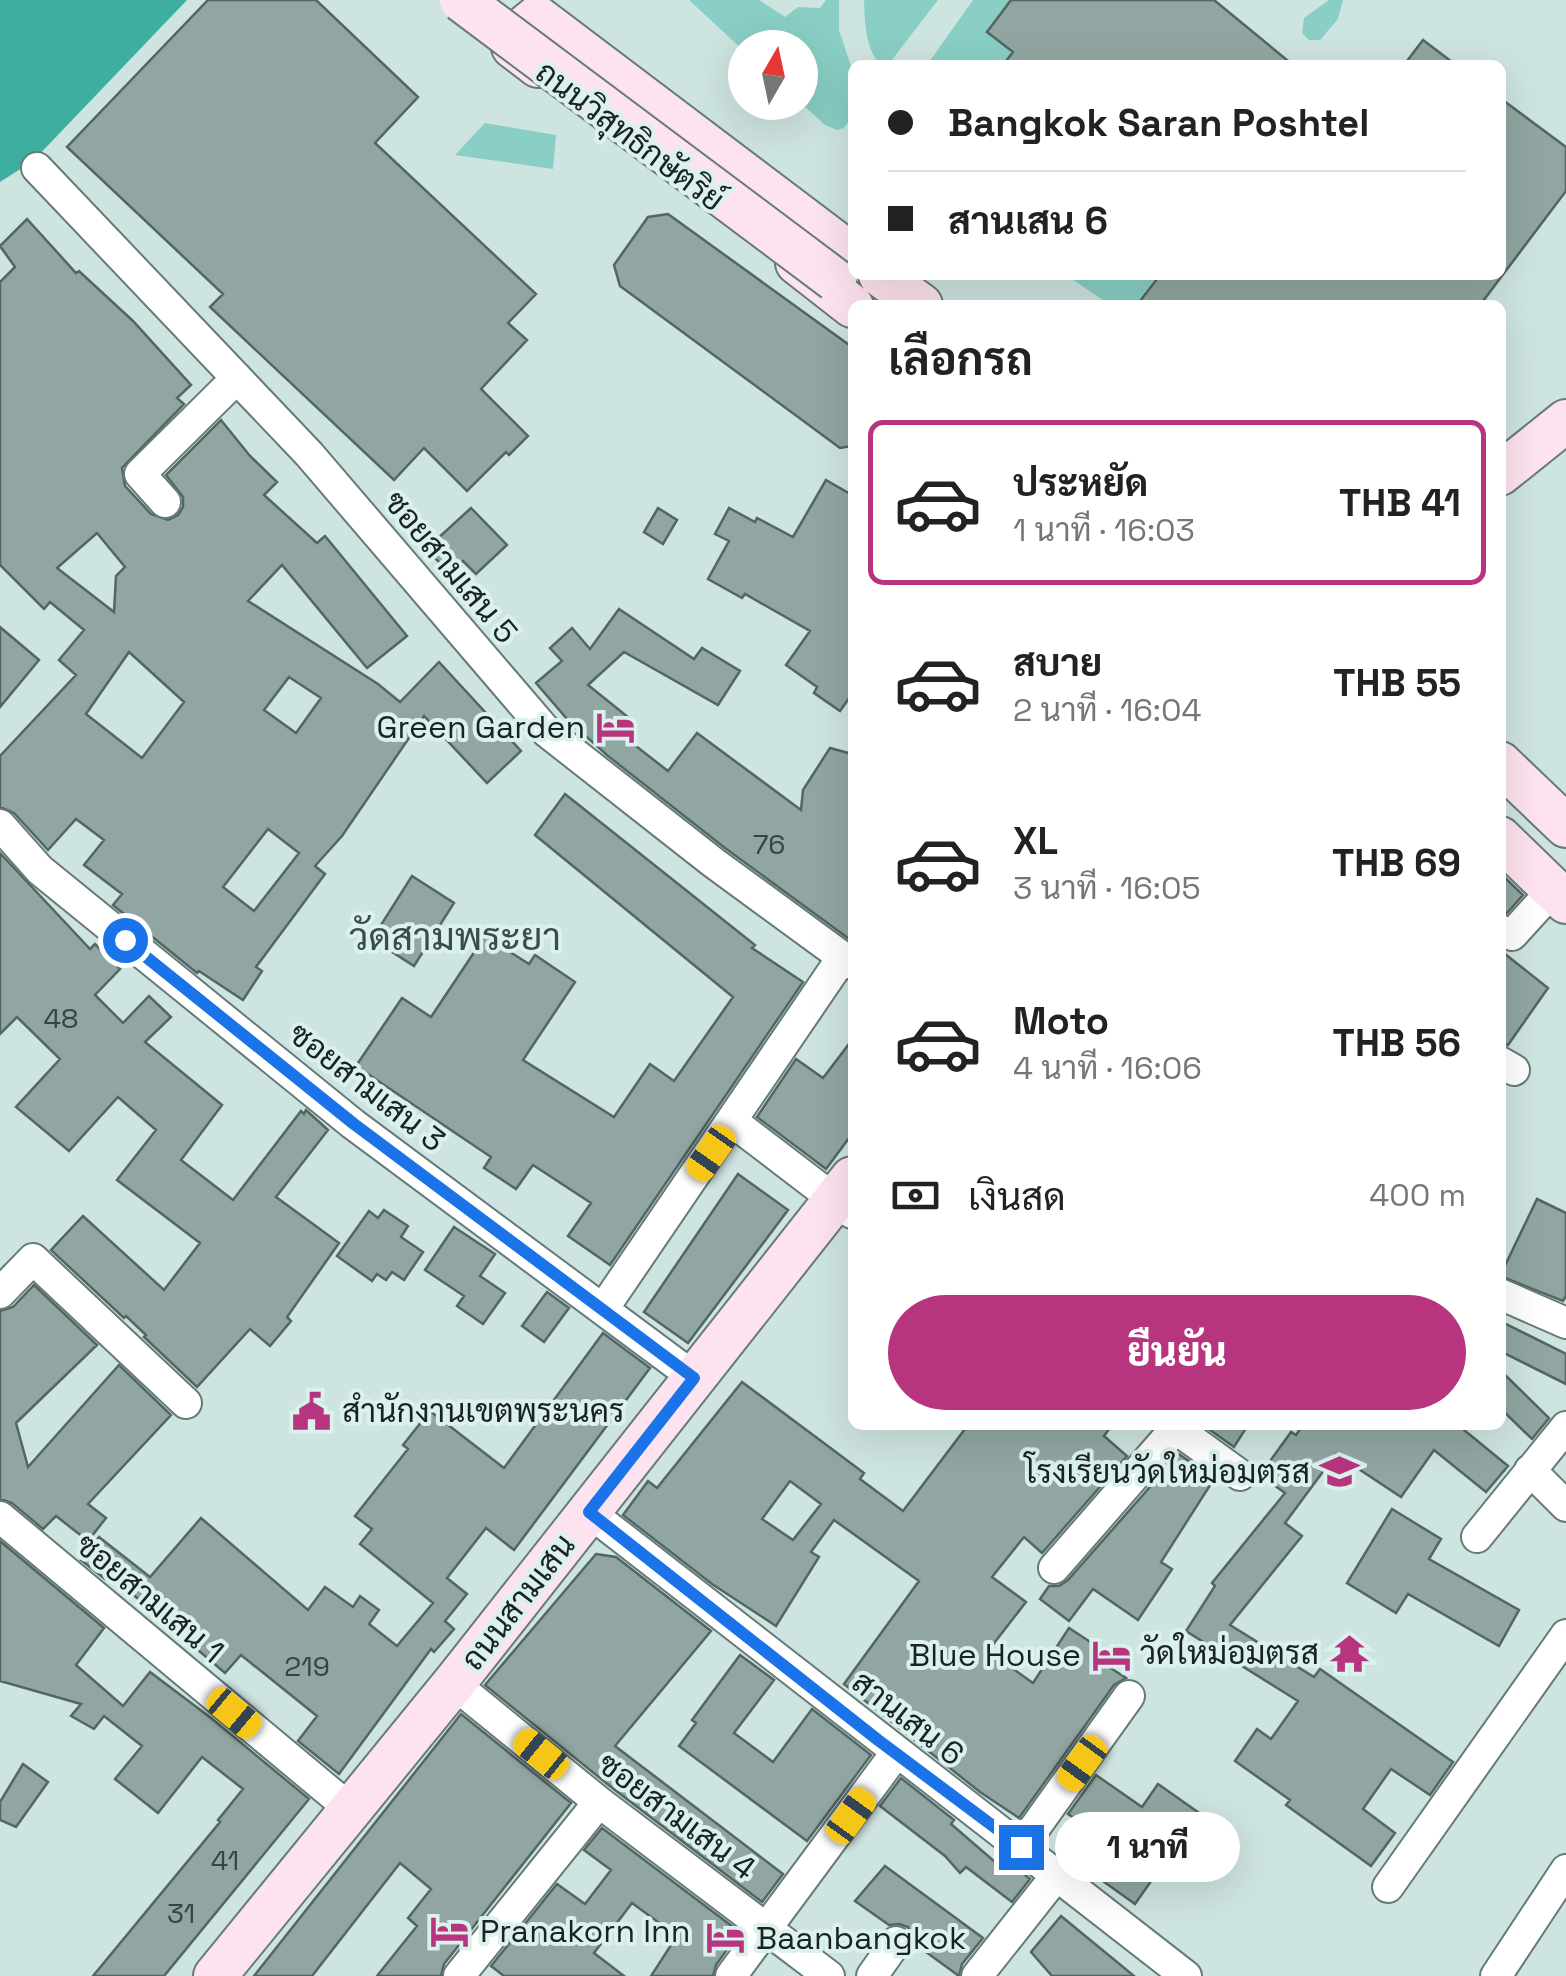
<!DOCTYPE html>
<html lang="th">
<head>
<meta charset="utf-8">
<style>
  body { margin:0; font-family:"Space Grotesk",Sarabun,sans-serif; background:#f6f6f6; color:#222; height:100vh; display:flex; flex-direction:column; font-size:38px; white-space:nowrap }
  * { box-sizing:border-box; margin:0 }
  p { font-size:32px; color:#767676 }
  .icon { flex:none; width:55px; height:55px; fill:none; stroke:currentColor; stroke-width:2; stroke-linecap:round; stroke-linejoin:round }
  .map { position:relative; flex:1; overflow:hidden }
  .side { position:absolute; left:848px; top:300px; width:658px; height:1130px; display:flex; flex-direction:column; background:#fff; border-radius:15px; box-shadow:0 10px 40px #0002 }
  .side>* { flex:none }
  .hud { position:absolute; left:848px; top:60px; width:658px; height:220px; border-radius:15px; box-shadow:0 10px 40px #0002; display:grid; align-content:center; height:220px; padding:0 40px; background:#fff }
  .needle { width:65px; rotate:9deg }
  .tools { position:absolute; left:728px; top:30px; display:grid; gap:20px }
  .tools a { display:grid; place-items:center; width:90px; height:90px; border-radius:50%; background:#fff; box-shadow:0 10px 40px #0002; font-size:50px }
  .end { position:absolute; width:45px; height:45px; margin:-22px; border:12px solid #1a73e8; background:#fff; box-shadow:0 0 0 5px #fff }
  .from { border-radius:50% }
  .bubble { position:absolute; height:70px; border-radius:35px; background:#fff; box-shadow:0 10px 40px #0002; font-size:32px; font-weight:800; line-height:70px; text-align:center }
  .car { position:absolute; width:30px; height:60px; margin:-30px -15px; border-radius:12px; box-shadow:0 0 8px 2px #0007; background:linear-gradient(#f5c518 24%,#345 0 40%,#f5c518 0 76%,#345 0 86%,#f5c518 0) }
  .hud b { display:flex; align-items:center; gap:35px; height:95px; font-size:38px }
  .hud b+b { border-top:2px solid #e0e0e0 }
  .hud i { width:25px; height:25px; background:#222 }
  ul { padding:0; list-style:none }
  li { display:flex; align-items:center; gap:30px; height:165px; margin:0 20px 15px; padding:0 20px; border:5px solid transparent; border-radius:15px }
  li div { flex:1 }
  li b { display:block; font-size:38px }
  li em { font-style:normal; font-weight:800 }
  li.active { border-color:#b7357f }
  li>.icon { width:90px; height:90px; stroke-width:1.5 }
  h2 { padding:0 40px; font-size:45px; line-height:120px }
  .pay { display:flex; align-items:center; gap:25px; height:110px; padding:0 40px; font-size:38px }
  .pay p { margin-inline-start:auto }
  .cta { display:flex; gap:20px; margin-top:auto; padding:20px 40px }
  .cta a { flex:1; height:115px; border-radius:60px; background:#b7357f; color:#fff; font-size:40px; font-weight:800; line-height:115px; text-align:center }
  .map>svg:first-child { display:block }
</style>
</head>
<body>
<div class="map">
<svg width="1566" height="1976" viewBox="0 0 1566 1976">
  <rect width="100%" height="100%" fill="#cee4e0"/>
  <!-- green -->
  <path fill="#89cfc5" d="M 689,0 L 759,0 L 785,17 L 798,7 L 820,8 L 826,0 L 839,0 L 839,30 L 852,69 L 852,117 L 844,128 L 837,130 L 825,125 L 800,102 L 800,48 L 745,48 L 745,52 Z
    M 864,0 L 938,0 L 888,65 L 880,65 C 865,46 865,24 864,0 Z
    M 973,0 L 1011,0 L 987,32 L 1013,52 L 1003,65 L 927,65 Z
    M 1329,0 L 1343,0 L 1338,19 L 1320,40 L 1309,40 L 1302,33 L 1304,18 Z
    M 485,123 L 556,135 L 553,169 L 455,155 Z
    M 1066,275 L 1158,275 L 1135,305 L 1110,305 Z"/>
  <!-- water -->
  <path fill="#3eaea1" d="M 0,0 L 187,0 L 33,161 L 0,182 Z"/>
  <!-- building -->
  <path fill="#91a6a2" stroke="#526662" stroke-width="2.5" fill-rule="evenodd" d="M 208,0 L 316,0 L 418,97 L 375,143 L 536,294 L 508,323 L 527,340 L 481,389 L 528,436 L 509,455 L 506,452 L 467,491 L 424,448 L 394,480 L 210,307 L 223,294 L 67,147 Z
    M 1011,0 L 1214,0 L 1293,65 L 1003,65 L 1013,52 L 987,32 Z
    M 1423,40 L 1456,65 L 1404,65 Z
    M 1500,98 L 1566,147 L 1566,191 L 1480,305 L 1137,305 L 1160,275 L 1500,275 Z
    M 668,214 L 852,347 L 852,446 L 840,448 L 620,286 L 614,265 L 648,217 Z
    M 27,219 L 76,273 L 79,271 L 133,321 L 191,385 L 177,398 L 184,404 L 122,468 L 125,486 L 151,514 L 168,520 L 178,515 L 183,507 L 183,497 L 166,475 L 221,420 L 250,456 L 277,482 L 264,495 L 317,543 L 325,536 L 407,636 L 367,668 L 282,565 L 248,601 L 378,684 L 400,702 L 439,662 L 521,751 L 487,783 L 424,716 L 342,836 L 315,866 L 325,874 L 256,967 L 262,971 L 243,1000 L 199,971 L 197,973 L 113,905 L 122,894 L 84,865 L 104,840 L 76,819 L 48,850 L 14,813 L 0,807 L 0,756 L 76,675 L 59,660 L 84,630 L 50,602 L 44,609 L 0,565 L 0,282 L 15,267 L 0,246 ZM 97,533 L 125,567 L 116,576 L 114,612 L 57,568 ZM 129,652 L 184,702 L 142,758 L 86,714 ZM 289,677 L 321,698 L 296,733 L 264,710 ZM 268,829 L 299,853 L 254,911 L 223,887 Z
    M 826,480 L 852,495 L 852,694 L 840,711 L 814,693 L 817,687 L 786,665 L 810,631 L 745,594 L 742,598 L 708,579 L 729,541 L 715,534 L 729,508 L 755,522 L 757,518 L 793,537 Z
    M 471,508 L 507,545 L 476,574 L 463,561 L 450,573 L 435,558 L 445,549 L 436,540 Z
    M 658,508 L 677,520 L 663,544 L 644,532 Z
    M 619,609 L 694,659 L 702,648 L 740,671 L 718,705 L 624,652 L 588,685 L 634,722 L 623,736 L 668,771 L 697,733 L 801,810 L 803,790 L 830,748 L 852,754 L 852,941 L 725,848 L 608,756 L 568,720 L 536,683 L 562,661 L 550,648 L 572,628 L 590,649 Z
    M 0,627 L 39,660 L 0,707 Z
    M 565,794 L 755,945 L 752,948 L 803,982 L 610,1265 L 568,1236 L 591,1203 L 533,1165 L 516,1189 L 484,1168 L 491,1157 L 356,1066 L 402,998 L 431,1017 L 485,936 L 529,964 L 535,955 L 575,982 L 523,1060 L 614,1117 L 650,1064 L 674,1081 L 733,997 L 535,835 Z
    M 0,853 L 90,949 L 95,944 L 120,969 L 95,995 L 123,1023 L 149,996 L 171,1017 L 145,1042 L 222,1105 L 181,1160 L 233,1200 L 301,1111 L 304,1114 L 306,1110 L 328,1130 L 276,1197 L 339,1243 L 287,1317 L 291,1321 L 270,1346 L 250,1329 L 197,1387 L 144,1337 L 146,1335 L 126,1316 L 124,1318 L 51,1250 L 83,1216 L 164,1290 L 200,1243 L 117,1180 L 156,1130 L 118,1097 L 69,1151 L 16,1107 L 60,1059 L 17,1017 L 0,1034 Z
    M 1500,873 L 1523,895 L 1507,913 L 1500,912 Z
    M 412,876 L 454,903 L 414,966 L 372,939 Z
    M 1500,950 L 1548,988 L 1508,1045 L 1500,1043 Z
    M 852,1040 L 852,1134 L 826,1169 L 757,1117 L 796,1059 L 823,1078 Z
    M 738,1174 L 788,1210 L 688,1343 L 644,1312 Z
    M 1537,1199 L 1566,1213 L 1566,1296 L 1563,1301 L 1500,1276 Z
    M 384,1210 L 408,1226 L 401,1237 L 423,1252 L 404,1280 L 392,1272 L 386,1280 L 377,1274 L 372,1281 L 337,1256 L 369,1211 L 378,1218 Z
    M 454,1227 L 495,1254 L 480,1276 L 505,1293 L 483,1324 L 457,1306 L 464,1296 L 425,1270 Z
    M 34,1285 L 97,1345 L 16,1423 L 28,1467 L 119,1365 L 171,1415 L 88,1504 L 106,1518 L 88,1541 L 56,1516 L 43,1529 L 12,1503 L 0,1499 L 0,1311 L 13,1307 Z
    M 547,1292 L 569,1308 L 544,1342 L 522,1326 Z
    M 1500,1321 L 1566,1354 L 1566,1384 L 1500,1351 Z
    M 603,1333 L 650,1368 L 514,1550 L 486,1528 L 447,1578 L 467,1594 L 445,1621 L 454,1629 L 434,1652 L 431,1649 L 339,1774 L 298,1741 L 317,1716 L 241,1655 L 225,1673 L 109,1574 L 105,1579 L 81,1560 L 99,1537 L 150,1577 L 201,1518 L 308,1610 L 325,1587 L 353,1607 L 360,1596 L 379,1610 L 369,1624 L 397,1646 L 433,1603 L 360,1544 L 372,1529 L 355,1516 L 408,1449 L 403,1445 L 430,1411 L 504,1468 Z
    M 1500,1370 L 1549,1418 L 1532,1439 L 1500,1408 Z
    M 742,1382 L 864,1473 L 860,1479 L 903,1511 L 968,1425 L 1112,1425 L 1104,1436 L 1127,1456 L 1042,1553 L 1024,1537 L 992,1577 L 1026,1602 L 988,1651 L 1033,1683 L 1069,1628 L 1101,1649 L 1095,1658 L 1126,1678 L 1114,1685 L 1019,1818 L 980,1792 L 844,1684 L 919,1581 L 834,1520 L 811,1552 L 819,1557 L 776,1626 L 712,1584 L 623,1515 L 648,1481 L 657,1488 ZM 790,1481 L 821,1504 L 793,1540 L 762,1519 Z
    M 1203,1425 L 1248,1425 L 1234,1447 Z
    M 1303,1425 L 1458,1425 L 1508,1466 L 1486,1492 L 1434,1450 L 1401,1497 L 1336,1454 L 1285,1523 L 1302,1536 L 1230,1625 L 1314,1677 L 1320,1669 L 1453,1762 L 1430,1795 L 1391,1769 L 1363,1809 L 1395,1833 L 1371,1866 L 1286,1805 L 1290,1800 L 1235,1761 L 1257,1729 L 1271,1739 L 1298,1701 L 1186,1631 L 1215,1586 L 1212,1583 L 1285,1493 L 1260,1475 L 1291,1432 L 1296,1435 Z
    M 1179,1454 L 1214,1479 L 1161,1562 L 1172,1569 L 1138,1620 L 1093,1589 L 1069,1621 L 1040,1599 L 1049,1586 L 1059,1586 L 1068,1580 Z
    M 1392,1509 L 1441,1539 L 1429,1559 L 1519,1610 L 1499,1646 L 1408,1594 L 1396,1613 L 1347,1583 Z
    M 0,1541 L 104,1628 L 76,1665 L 123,1706 L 150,1672 L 211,1718 L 309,1799 L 164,1976 L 93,1976 L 220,1822 L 218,1820 L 243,1789 L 202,1757 L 158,1813 L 115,1779 L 142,1746 L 104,1716 L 94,1729 L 71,1716 L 81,1704 L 0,1681 Z
    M 596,1554 L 616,1557 L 711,1631 L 615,1746 L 783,1874 L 762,1902 L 611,1787 L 485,1685 Z
    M 740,1655 L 774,1680 L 734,1733 L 773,1762 L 812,1709 L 871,1755 L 807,1841 L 679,1746 L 696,1723 L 692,1720 Z
    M 461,1714 L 571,1803 L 444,1964 L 441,1976 L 377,1976 L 417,1926 L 408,1918 L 431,1889 L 400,1863 L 312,1976 L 254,1976 Z
    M 23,1764 L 48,1782 L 16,1827 L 0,1820 L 0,1802 Z
    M 1096,1775 L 1142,1807 L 1158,1784 L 1229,1834 L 1210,1861 L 1180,1840 L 1135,1904 L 1093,1874 L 1114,1846 L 1068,1814 Z
    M 901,1778 L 954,1820 L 951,1824 L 995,1862 L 1000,1855 L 1030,1879 L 1012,1902 L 966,1867 L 960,1873 L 945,1856 L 880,1806 Z
    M 602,1828 L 733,1927 L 734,1940 L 716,1965 L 713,1976 L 651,1976 L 677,1936 L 632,1903 L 594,1953 L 624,1976 L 504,1976 L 491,1966 L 557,1884 L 585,1904 L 611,1870 L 584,1850 Z
    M 885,1866 L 983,1938 L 962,1964 L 959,1976 L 915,1944 L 908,1927 L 899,1924 L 889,1925 L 855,1901 Z
    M 1061,1916 L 1134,1976 L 1052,1976 L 1031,1952 Z"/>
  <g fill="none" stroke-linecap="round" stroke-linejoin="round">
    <defs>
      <path id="street" d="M 37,168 L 309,454 L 547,732 L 714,863 L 852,964
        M 165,502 L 140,474 L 237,378
        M 0,825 L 40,870 L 353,1124 L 695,1378
        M 1500,930 L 1512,935 L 1553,890
        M 1500,1062 L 1514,1070
        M 733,1122 L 852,1213
        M 0,1293 L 33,1259 L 186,1403
        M 1500,1294 L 1566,1323
        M 603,1309 L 842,958
        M 1171,1425 L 1240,1475
        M 1530,1470 L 1566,1506
        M 589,1512 L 1186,1976
        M 0,1517 L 349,1808
        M 1477,1537 L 1566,1427
        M 1054,1568 L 1176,1428
        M 453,1683 L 599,1802 L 829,1976
        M 1021,1847 L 1129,1696
        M 1388,1887 L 1566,1635
        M 459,1976 L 599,1802
        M 731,1976 L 896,1753
        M 872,1976 L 896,1942
        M 977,1976 L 1057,1875
        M 1496,1976 L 1566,1870"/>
      <path id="secondary" d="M 538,66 L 513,47 L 526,26 L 537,17 L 852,255
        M 797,263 L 852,306
        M 880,275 L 921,305
        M 1500,474 L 1566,421
        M 1500,763 L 1566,826
        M 1500,838 L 1566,902
        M 215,1976 L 458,1678 L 852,1178"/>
    </defs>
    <!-- street casing -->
    <use href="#street" stroke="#667a77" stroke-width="34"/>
    <!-- secondary casing -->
    <use href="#secondary" stroke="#667a77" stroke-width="46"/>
    <!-- street -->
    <use href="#street" stroke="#fff" stroke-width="30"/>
    <!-- secondary -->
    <use href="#secondary" stroke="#fde3ef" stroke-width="42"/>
    <defs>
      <path id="secondary-bridge" d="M 461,0 L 835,280"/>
    </defs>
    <!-- secondary-bridge casing -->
    <use href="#secondary-bridge" stroke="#667a77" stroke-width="46" stroke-linecap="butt"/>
    <!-- secondary-bridge -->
    <use href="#secondary-bridge" stroke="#fde3ef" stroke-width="42"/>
  </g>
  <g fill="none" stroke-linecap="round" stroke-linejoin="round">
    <!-- route -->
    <path stroke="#1a73e8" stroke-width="12" d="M 125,940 L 354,1124 L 694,1378 L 589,1512 L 878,1740 L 1021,1847"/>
  </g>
  <!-- icons -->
  <defs>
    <symbol id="hotel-bare" viewBox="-9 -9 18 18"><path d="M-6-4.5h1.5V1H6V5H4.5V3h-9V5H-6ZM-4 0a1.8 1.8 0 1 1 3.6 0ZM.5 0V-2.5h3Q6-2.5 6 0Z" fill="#b7357f" stroke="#dbf1ed" stroke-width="2.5" paint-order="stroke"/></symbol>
    <symbol id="civic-bare" viewBox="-9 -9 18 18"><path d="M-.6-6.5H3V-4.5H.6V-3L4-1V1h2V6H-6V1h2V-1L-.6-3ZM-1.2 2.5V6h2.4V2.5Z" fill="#b7357f" stroke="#dbf1ed" stroke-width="2.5" paint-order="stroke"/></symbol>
    <symbol id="school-bare" viewBox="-9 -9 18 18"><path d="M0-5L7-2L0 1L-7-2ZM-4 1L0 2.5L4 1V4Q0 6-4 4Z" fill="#b7357f" stroke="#dbf1ed" stroke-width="2.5" paint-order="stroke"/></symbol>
    <symbol id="temple-bare" viewBox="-9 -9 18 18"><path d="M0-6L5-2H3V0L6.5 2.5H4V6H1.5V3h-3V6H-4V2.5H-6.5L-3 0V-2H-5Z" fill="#b7357f" stroke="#dbf1ed" stroke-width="2.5" paint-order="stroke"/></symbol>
  </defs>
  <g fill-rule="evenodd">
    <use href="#hotel-bare" x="588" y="700" width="55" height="55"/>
    <use href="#civic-bare" x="284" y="1384" width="55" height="55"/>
    <use href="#school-bare" x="1312" y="1444" width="55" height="55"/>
    <use href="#temple-bare" x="1322" y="1626" width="55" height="55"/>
    <use href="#hotel-bare" x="1084" y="1628" width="55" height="55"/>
    <use href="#hotel-bare" x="422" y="1904" width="55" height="55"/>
    <use href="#hotel-bare" x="698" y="1910" width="55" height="55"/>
  </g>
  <g text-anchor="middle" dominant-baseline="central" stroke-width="8" stroke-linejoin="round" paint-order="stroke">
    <!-- number labels -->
    <g font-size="28" fill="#384442">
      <text x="769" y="844">76</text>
      <text x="61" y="1018">48</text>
      <text x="307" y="1666">219</text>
      <text x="225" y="1860">41</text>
      <text x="181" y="1913">31</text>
    </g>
    <!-- street labels -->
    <g font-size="32" fill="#1b2322" stroke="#dbf1ed">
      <text transform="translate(630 136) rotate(37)">ถนนวิสุทธิกษัตริย์</text>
      <text transform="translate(451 567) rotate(50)">ซอยสามเสน 5</text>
      <text transform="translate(367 1087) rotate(38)">ซอยสามเสน 3</text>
      <text transform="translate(150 1598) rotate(40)">ซอยสามเสน 1</text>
      <text transform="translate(518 1602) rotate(-52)">ถนนสามเสน</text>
      <text transform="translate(908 1718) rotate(38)">สานเสน 6</text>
      <text transform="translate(677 1816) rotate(37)">ซอยสามเสน 4</text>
    </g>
    <!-- poi labels -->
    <g font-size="32" fill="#1b2322" stroke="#dbf1ed" text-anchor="end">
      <text x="585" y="727">Green Garden</text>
      <text x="342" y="1411" text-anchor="start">สำนักงานเขตพระนคร</text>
      <text x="1310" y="1472">โรงเรียนวัดใหม่อมตรส</text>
      <text x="1319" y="1653">วัดใหม่อมตรส</text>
      <text x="1081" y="1655">Blue House</text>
      <text x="480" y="1931" text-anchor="start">Pranakorn Inn</text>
      <text x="756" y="1938" text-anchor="start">Baanbangkok</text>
    </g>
    <!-- quarter labels -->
    <g font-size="38" fill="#3a4d4a" stroke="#dbf1ed">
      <text x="455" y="937">วัดสามพระยา</text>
    </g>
  </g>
</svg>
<div class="tools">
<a><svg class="needle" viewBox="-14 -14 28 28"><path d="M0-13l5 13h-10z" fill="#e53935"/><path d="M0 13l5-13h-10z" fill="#767676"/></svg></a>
</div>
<i class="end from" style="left:125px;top:940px"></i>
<i class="end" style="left:1021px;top:1847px"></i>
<div class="bubble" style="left:1055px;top:1812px;width:185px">1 นาที</div>
<i class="car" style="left:711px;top:1153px;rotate:215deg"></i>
<i class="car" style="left:234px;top:1713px;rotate:130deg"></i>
<i class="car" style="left:541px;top:1754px;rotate:309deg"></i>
<i class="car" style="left:1082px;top:1763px;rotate:216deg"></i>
<i class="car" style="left:851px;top:1816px;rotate:36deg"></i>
<div class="hud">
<b><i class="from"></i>Bangkok Saran Poshtel</b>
<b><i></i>สานเสน 6</b>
</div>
<section class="side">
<h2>เลือกรถ</h2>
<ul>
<li class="active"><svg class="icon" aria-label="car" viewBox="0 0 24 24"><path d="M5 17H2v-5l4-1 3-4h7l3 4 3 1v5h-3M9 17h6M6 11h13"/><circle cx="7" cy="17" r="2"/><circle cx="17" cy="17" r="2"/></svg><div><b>ประหยัด</b><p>1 นาที · 16:03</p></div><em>THB 41</em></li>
<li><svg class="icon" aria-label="car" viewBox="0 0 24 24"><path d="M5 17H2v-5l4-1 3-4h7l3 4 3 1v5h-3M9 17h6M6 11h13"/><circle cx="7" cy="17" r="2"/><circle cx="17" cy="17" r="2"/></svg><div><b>สบาย</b><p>2 นาที · 16:04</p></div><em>THB 55</em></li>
<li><svg class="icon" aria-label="car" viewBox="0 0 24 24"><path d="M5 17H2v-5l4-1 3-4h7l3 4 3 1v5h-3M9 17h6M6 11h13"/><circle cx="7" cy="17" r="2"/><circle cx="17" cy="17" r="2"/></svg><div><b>XL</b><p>3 นาที · 16:05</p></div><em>THB 69</em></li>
<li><svg class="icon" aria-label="car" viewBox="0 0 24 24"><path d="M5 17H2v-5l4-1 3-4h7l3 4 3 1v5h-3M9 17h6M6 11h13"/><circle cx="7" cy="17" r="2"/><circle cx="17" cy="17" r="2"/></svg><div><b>Moto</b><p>4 นาที · 16:06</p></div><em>THB 56</em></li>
</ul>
<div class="pay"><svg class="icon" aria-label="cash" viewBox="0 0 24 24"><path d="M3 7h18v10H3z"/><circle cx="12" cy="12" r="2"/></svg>เงินสด<p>400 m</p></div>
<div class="cta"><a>ยืนยัน</a></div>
</section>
</div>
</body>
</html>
